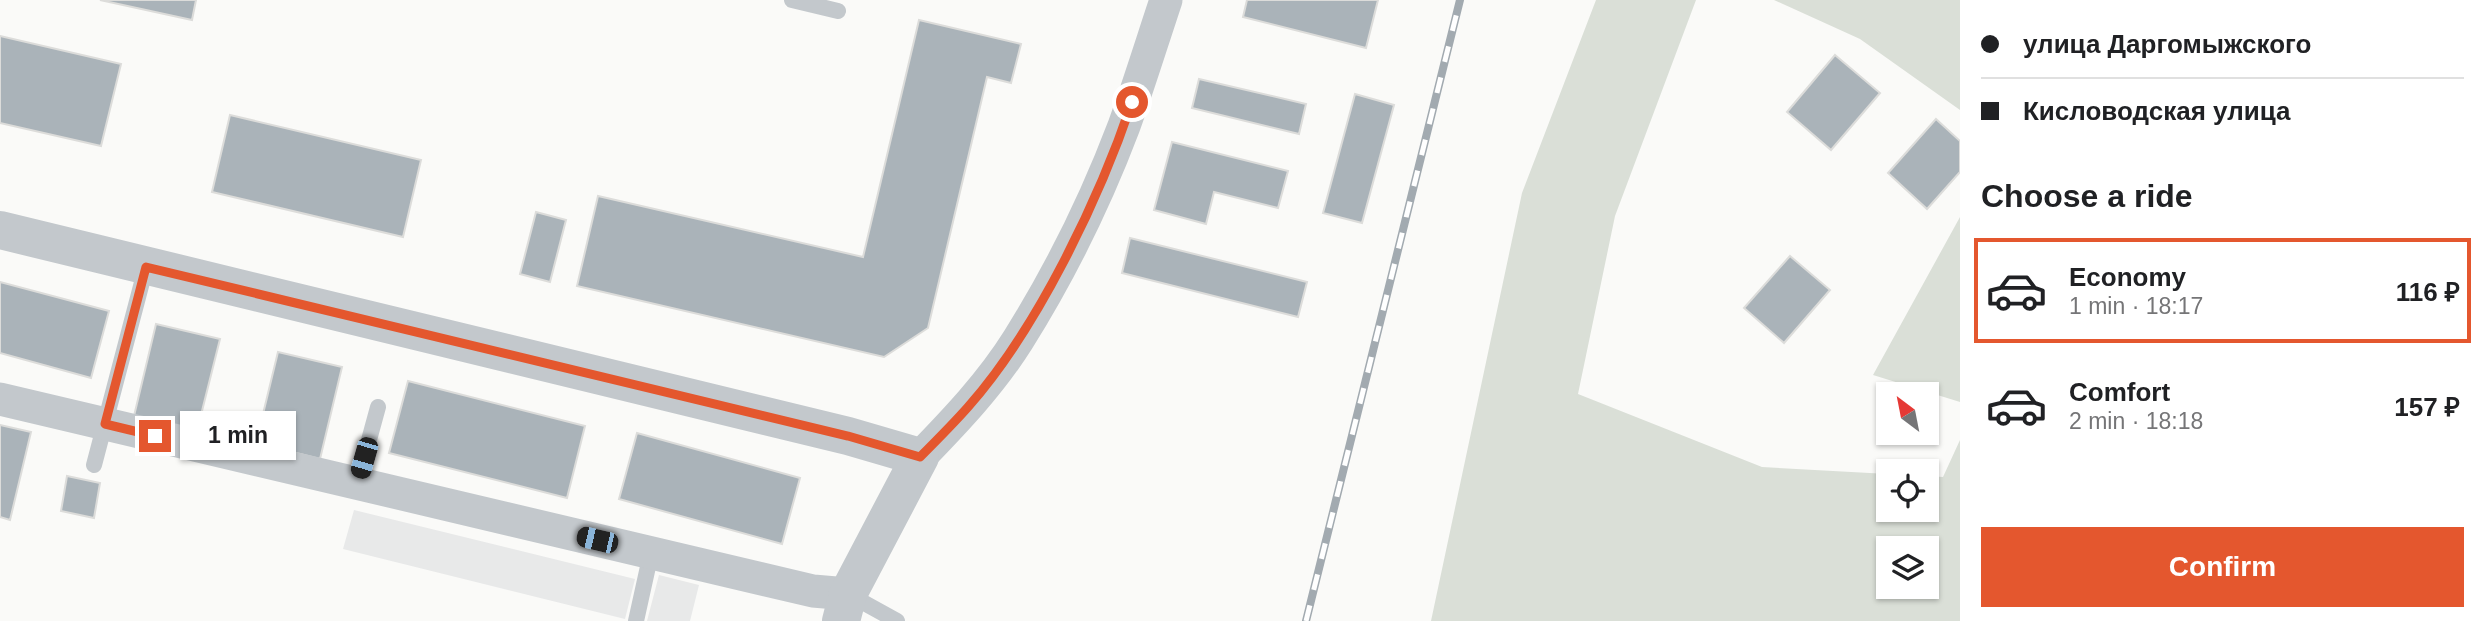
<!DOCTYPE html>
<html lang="en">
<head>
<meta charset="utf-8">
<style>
  body { margin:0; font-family:Helvetica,sans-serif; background:#f2f2f2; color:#202124; height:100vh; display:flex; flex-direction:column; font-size:26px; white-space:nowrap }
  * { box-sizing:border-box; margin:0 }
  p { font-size:23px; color:#757577 }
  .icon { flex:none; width:38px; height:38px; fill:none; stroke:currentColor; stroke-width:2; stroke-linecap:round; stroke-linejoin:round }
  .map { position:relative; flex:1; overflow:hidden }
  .sheet { display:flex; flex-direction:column; background:#fff; width:525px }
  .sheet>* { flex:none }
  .banner { display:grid; align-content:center; height:154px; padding:0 21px; background:#fff }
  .needle { width:46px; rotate:328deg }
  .controls { position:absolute; left:1876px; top:382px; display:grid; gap:14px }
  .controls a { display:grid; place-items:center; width:63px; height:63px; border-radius:0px; background:#fff; box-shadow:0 2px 5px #0004; font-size:35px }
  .end { position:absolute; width:32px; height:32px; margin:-16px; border:9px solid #e4572e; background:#fff; box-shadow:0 0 0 4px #fff }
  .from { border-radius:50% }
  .bubble { position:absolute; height:49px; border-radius:0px; background:#fff; box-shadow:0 2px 5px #0004; font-size:23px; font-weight:600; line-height:49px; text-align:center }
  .car { position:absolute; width:21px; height:42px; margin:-21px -10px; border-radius:9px; box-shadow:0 0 5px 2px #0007; background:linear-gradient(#222 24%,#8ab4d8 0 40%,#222 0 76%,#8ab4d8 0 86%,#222 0) }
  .banner b { display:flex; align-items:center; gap:24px; height:66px; font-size:26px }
  .banner b+b { border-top:2px solid #e0e0e0 }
  .banner i { width:18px; height:18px; background:#202124 }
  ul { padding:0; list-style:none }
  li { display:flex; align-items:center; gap:21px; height:105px; margin:0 14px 10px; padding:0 7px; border:4px solid transparent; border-radius:0px }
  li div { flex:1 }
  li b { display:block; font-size:26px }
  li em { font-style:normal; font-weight:600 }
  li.active { border-color:#e4572e }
  li>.icon { width:63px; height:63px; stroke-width:1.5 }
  h2 { padding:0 21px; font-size:32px; line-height:84px }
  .action { display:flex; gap:14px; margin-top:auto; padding:14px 21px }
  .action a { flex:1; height:80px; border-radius:0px; background:#e4572e; color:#fff; font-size:28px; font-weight:600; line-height:80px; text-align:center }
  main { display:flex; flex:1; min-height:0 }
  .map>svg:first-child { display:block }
</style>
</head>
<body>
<main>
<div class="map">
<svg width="1960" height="621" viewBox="0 0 1960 621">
  <rect width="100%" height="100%" fill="#fafaf8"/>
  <!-- built -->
  <path fill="#e8e9e9" d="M 354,510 L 635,579 L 625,619 L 343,549 Z
    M 659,575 L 699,585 L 690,621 L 647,621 Z"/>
  <!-- green -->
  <path fill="#dadfd7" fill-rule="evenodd" d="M 1596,0 L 1696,0 L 1615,216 L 1578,394 L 1762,467 L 1888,474 L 1888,509 L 1927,509 L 1927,476 L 1943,477 L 1960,440 L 1960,621 L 1431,621 L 1522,193 ZM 1888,548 L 1927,548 L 1927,586 L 1888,586 Z
    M 1774,0 L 1960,0 L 1960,110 L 1860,39 Z
    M 1960,217 L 1960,402 L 1873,375 Z"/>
  <!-- building -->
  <path fill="#aab3b9" stroke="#dcdcda" stroke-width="2" d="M 100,0 L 196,0 L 192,20 Z
    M 1247,0 L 1378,0 L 1366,48 L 1243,17 Z
    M 919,20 L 1021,44 L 1011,83 L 987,77 L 928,328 L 884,357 L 577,286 L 598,196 L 863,257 Z
    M 0,36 L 121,64 L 101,146 L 0,123 Z
    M 1835,55 L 1880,93 L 1831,150 L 1787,112 Z
    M 1199,79 L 1306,104 L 1299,134 L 1192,108 Z
    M 1355,94 L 1394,105 L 1362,223 L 1323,213 Z
    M 230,115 L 421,160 L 403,237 L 212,192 Z
    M 1936,119 L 1960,141 L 1960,172 L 1927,209 L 1888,173 Z
    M 1172,142 L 1288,171 L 1278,208 L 1214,192 L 1206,224 L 1154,210 Z
    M 536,212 L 566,220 L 550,282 L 520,274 Z
    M 1130,238 L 1307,282 L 1298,317 L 1122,273 Z
    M 1790,256 L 1830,290 L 1784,343 L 1744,308 Z
    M 0,282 L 109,311 L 91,378 L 0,353 Z
    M 156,324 L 220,339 L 197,431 L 134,416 Z
    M 278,352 L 342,367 L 320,459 L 256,443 Z
    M 408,381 L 585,426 L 567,498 L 389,453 Z
    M 0,425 L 31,432 L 10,520 L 0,517 Z
    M 637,433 L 800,478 L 782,544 L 619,499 Z
    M 67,476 L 100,483 L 94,518 L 61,511 Z"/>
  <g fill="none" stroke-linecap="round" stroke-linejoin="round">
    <!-- service -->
    <path stroke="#c3c8cc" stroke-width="16" d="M 792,0 L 838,11
      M 94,465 L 146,267
      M 357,484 L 378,407
      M 848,594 L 897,621
      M 636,621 L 651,553"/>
    <!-- minor -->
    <path stroke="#c3c8cc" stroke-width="33" d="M 0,399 L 813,591 L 848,594
      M 920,457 C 956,420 991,383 1018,340 C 1060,273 1096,200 1124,126 C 1139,84 1152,42 1166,0"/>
    <!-- tertiary -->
    <path stroke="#c3c8cc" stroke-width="38" d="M 0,230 L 848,436 L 920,457 L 848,594 L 841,621"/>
    <defs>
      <path id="rail" d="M 1306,621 L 1460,0"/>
    </defs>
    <!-- rail casing -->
    <use href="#rail" stroke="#a2aab0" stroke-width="8"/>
    <!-- rail -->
    <use href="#rail" stroke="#fff" stroke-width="5" stroke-dasharray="16" stroke-linecap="butt"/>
  </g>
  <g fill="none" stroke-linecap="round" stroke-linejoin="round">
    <!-- route -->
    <path stroke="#e4572e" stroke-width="9" d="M 155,436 L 105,424 L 146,267 L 848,436 L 920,457 C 936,441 953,424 968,407 C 1037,329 1099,200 1132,102"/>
  </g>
</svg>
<div class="controls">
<a><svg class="needle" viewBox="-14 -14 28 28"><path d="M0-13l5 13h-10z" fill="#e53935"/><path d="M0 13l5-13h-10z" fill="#757577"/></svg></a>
<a><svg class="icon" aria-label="locate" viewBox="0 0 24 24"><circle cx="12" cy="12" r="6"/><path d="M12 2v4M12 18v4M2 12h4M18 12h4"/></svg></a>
<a><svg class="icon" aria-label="layers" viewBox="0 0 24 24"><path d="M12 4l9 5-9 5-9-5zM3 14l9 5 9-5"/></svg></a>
</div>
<i class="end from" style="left:1132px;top:102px"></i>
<i class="end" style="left:155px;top:436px"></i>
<div class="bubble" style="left:180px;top:411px;width:116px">1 min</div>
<i class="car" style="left:364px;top:458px;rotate:196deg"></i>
<i class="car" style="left:597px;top:540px;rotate:283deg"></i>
</div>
<section class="sheet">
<div class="banner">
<b><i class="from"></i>улица Даргомыжского</b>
<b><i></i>Кисловодская улица</b>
</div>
<h2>Choose a ride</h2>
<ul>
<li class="active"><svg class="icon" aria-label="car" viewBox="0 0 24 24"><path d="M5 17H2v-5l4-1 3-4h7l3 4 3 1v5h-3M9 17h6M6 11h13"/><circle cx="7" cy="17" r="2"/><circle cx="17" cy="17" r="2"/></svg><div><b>Economy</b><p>1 min · 18:17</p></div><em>116 ₽</em></li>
<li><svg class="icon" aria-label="car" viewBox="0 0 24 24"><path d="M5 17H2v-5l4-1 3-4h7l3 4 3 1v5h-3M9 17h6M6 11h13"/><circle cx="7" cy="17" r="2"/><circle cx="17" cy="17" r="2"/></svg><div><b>Comfort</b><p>2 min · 18:18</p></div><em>157 ₽</em></li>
</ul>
<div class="action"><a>Confirm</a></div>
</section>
</main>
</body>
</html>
